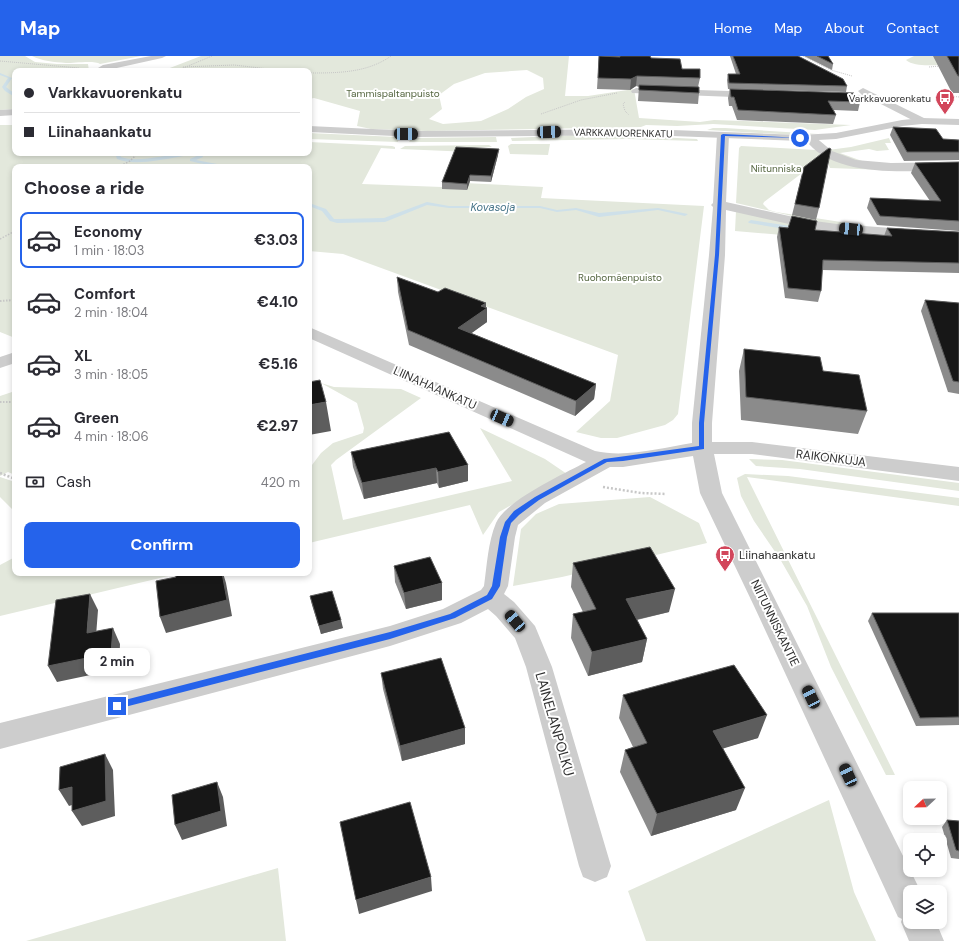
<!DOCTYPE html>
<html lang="en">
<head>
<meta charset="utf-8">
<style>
  body { margin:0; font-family:"DM Sans",sans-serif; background:#f7f7f7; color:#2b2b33; height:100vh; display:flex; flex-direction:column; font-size:15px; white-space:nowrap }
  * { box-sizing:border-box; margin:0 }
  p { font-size:13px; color:#7c7c81 }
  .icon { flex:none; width:22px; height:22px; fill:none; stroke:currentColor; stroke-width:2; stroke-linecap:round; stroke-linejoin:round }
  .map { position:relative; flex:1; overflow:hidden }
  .sheet { position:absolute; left:12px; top:108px; width:300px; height:412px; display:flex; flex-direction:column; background:#fff; border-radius:8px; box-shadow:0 2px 6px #0003 }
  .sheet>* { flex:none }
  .banner { position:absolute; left:12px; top:12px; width:300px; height:88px; border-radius:8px; box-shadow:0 2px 6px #0003; display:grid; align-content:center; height:88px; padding:0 12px; background:#fff }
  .needle { width:26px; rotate:248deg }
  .buttons { position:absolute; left:903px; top:725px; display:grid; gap:8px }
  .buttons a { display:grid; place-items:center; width:44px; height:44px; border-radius:8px; background:#fff; box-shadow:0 2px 6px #0003; font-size:20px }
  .end { position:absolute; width:18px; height:18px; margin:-9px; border:5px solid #2563eb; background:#fff; box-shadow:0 0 0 2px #fff }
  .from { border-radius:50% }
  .bubble { position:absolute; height:28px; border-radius:8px; background:#fff; box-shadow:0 2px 6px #0003; font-size:13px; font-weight:700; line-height:28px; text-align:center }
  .car { position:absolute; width:12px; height:24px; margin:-12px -6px; border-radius:5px; box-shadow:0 0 3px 1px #0007; background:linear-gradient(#222 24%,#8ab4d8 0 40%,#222 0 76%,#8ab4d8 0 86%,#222 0) }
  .banner b { display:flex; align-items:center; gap:14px; height:38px; font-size:15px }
  .banner b+b { border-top:1px solid #e1e1e2 }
  .banner i { width:10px; height:10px; background:#2b2b33 }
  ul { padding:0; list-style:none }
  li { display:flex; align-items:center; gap:12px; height:56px; margin:0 8px 6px; padding:0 4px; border:2px solid transparent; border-radius:8px }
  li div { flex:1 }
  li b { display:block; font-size:15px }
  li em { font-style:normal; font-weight:700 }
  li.active { border-color:#2563eb }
  li>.icon { width:36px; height:36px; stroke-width:1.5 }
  h2 { padding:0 12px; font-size:18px; line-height:48px }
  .pay { display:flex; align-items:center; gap:10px; height:44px; padding:0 12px; font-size:15px }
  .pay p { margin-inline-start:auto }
  .cta { display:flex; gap:8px; margin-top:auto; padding:8px 12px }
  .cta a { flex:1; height:46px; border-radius:8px; background:#2563eb; color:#fff; font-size:16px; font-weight:700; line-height:46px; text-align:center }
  header { display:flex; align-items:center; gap:24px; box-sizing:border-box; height:56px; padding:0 20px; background:#2563eb; color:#fff }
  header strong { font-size:19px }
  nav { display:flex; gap:22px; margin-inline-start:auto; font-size:14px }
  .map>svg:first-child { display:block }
</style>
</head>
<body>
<header>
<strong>Map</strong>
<nav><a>Home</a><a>Map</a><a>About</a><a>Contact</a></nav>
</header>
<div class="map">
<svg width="959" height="885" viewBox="0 0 959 885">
  <rect width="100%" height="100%" fill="#fff"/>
  <!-- green -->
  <path fill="#e3e8dc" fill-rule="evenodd" d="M 0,0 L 25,0 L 35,6 L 57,8 L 88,8 L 89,15 L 15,15 L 15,53 L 0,54 Z
    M 32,0 L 141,0 L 100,8 C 95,4 74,7 66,7 C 54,6 42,5 32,0 Z
    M 201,0 L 569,0 L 565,40 L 588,40 L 634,33 L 639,62 L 700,66 L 714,64 L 851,69 L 815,74 L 713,68 L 677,70 L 646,69 L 641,71 L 427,75 L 371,73 L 357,70 L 360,55 L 314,42 L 309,43 L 309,15 L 162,15 ZM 527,14 L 543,22 L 544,33 L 526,41 L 508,53 L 481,65 L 443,68 L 429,63 L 442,53 L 439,39 L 454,28 L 485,17 Z
    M 914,0 L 935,0 L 941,9 C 931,9 914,11 906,4 Z
    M 0,69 L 15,69 L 15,97 L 309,97 L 309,86 L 392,90 L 395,91 L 395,93 L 381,92 L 362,128 L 442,131 L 444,126 L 543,131 L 541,142 L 704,150 L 678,358 L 673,364 L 665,369 L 617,382 L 601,382 L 576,376 L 610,345 L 618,299 L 343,198 L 309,195 L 309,111 L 15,111 L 15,282 L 0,276 Z
    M 713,72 L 725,72 L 818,78 L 797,79 L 707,74 Z
    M 309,77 L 397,81 L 399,82 L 398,86 L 309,83 Z
    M 598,78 L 697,83 L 698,85 L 627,83 L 514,85 L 512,85 L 511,82 Z
    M 496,81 L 497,86 L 409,86 L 411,83 L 414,82 Z
    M 889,82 L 891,87 L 885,87 L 889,94 L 877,95 L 869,93 L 840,97 L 862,105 L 858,106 L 828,94 L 851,91 Z
    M 511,88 L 550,88 L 548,99 L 510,98 L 508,90 Z
    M 489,89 L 492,91 L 474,92 L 471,96 L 400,93 L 405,90 Z
    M 741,90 L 816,94 L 821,98 L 810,111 L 764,146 L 763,148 L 769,154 L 776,156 L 867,170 L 826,168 L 736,147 L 739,92 Z
    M 829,102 L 887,114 L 830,112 L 828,107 Z
    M 736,155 L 878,187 L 735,175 Z
    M 321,327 L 334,331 L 401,333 L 421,342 L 336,404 L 331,409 L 343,464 L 512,425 L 480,372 L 545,403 L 567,418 L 499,456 L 483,479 L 470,449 L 309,487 L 309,413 L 321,397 L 333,387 L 363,377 L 364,372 L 357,347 Z
    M 15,335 L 15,419 L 8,416 L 0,420 L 0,340 Z
    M 749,403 L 782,404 L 959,427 L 959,435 L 800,413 L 756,410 Z
    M 745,418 L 788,420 L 959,442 L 959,450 L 747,421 L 895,719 L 886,719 L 831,611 L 807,550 L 780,503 L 754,465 L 741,440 L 737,422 Z
    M 0,421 L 15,426 L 15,456 L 0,441 Z
    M 650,441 L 699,467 L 707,487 L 562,521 L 513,530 L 521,473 L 536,458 L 559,448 Z
    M 15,501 L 15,517 L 181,517 L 0,560 L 0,509 Z
    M 829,744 L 854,836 L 876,885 L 646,885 L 628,835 Z
    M 278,812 L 286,885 L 26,885 Z"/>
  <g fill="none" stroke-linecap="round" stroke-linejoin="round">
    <!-- stream -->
    <path fill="#cee0e9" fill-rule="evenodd" d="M 0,17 L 12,22 L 6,31 L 15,38 L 15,41 L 5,35 L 2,31 L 8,22 L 0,19 Z
      M 115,97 L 119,97 L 121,101 C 137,107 166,99 183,97 C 190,96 196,97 202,97 L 203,101 L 196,104 L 217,108 L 250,108 L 256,111 C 234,111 212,111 190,105 L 190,103 L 199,99 C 193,97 185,100 178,101 C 160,104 134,110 117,103 Z
      M 309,145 L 311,145 L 312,148 L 326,153 L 334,163 L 337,163 L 384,162 L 427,146 L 449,150 L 540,150 L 557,154 L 576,152 L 599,157 L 658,152 L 688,158 L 685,160 L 658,154 L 599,161 L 576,154 L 557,156 L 540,152 L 449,152 L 427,149 L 385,166 L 337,167 L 330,165 L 322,155 L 309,150 Z
      M 751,164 L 797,171 L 800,173 L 797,175 L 749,167 L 748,166 Z"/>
    <!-- path-far3 -->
    <path stroke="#c7c7c7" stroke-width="1" stroke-dasharray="1 1" stroke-linecap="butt" d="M 803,0 L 831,14 L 852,20
      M 0,5 L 79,12
      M 183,11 L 234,9 L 286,15
      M 929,11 L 940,10
      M 176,15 L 212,0
      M 309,17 C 338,17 367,17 391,0
      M 950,40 L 959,41
      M 625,46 L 623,48 L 625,55 L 629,59
      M 541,58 L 581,44 L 617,37"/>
    <!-- path-far2 -->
    <path stroke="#c7c7c7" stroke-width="1.5" stroke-dasharray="1.5 1.5" stroke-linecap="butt" d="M 118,111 L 130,105 L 138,97
      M 0,183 L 15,175"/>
    <!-- path-far1 -->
    <path stroke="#c7c7c7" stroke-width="2" stroke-dasharray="1.5 1.5" stroke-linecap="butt" d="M 0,245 L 15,244
      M 0,346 L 15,346"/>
    <!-- path -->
    <path stroke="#c7c7c7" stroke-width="2.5" stroke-dasharray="2 2" stroke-linecap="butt" d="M 0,417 L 15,423
      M 603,431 L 641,437 L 666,438"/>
    <!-- service -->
    <path fill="#cdcdcd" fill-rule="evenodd" d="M 151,0 L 166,0 L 162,2 L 103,15 L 93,15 L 103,9 Z"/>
    <!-- minor -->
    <path fill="#cdcdcd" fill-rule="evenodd" d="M 636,32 L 759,36 L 764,39 L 759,42 L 632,37 L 631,35 Z
      M 863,32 L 926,63 L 928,65 L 926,67 L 918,67 L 875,45 L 827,44 L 822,41 L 827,38 L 862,39 L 858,35 Z
      M 723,76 L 727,77 L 729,79 L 726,146 L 807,164 L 837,168 L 959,177 L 959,185 L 837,177 L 807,172 L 726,154 L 725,199 L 712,367 L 712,386 L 752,386 L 959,411 L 959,425 L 752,398 L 714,398 L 722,437 L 921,836 L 910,836 L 910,866 L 936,866 L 944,885 L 909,885 L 901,866 L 902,863 L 898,861 L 754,550 L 700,437 L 693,400 L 623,411 L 610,411 L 545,447 L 518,469 L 515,481 L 508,530 L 504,538 L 514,546 L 535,570 L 552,611 L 611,810 L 607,821 L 595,826 L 583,821 L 579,810 L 526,611 L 515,582 L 496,560 L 488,553 L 461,567 L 390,590 L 0,693 L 0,667 L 390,570 L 443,553 L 481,534 L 484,530 C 487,509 488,486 496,467 C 506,444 564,418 586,406 L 309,282 L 309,271 L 595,395 C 626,402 661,392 692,387 L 692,367 L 709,199 L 713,151 L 711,149 L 713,147 L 717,79 L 719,77 Z
      M 810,79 L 814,80 L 832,95 L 856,104 L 891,107 L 959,106 L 959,114 C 913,114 834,125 804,82 L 806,80 Z
      M 15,296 L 15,307 L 0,312 L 0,301 Z"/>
    <!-- tertiary -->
    <path fill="#cdcdcd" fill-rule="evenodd" d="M 15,53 L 15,59 L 0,60 L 0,54 Z
      M 922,62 L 959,63 L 959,69 L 922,68 L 902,70 L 836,83 L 800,85 L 646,79 L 415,81 L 309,76 L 309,70 L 415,75 L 646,73 L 800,79 L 836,77 L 902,64 Z"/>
  </g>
  <!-- wall -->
  <path fill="#8b8b8b" d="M 599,0 L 650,0 L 651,2 L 682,13 L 700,22 L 698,31 L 699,37 L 698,48 L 638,45 L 639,31 L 636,30 L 630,34 L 597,33 Z
    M 730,0 L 798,0 L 847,30 L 846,36 L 728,33 L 727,24 L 728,18 L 736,18 Z
    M 804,0 L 828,0 L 833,8 L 832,14 Z
    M 933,0 L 959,0 L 959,37 L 952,37 Z
    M 730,33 L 860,46 L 858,55 L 834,54 L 836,59 L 833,68 L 737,64 L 732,50 L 729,50 L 728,42 Z
    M 893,71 L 943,83 L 959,84 L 959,104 L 904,105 L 890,79 Z
    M 498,99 L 491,126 L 470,125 L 467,134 L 442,133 L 442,126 Z
    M 959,106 L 959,175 L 877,169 L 867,152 L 870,142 L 930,145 L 911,117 L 915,107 Z
    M 804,111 L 819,152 L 816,164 L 792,159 Z
    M 779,171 L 884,180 L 887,172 L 959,176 L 959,217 L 822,214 L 821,235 L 818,246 L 785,242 L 777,181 Z
    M 397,221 L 438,236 L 487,252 L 487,266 L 471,277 L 596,328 L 594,343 L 575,360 L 409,289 L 398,236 Z
    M 925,244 L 959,247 L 959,338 L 948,336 L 921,255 Z
    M 744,293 L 823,315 L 867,355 L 858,378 L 741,364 L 739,315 Z
    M 449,376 L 468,425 L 439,432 L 437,427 L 364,443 L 353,411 L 351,396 Z
    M 573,507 L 669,556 L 637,564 L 647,583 L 642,606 L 588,620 L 571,582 L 573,558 L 583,556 L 571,531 Z
    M 394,510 L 442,544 L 406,553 L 395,526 Z
    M 310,540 L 343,572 L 321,578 L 312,549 Z
    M 872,557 L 959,557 L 959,669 L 916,670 L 868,565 Z
    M 381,617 L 465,672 L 465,688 L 402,705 L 383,633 Z
    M 623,639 L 758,682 L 723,692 L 736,754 L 651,780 L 620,716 L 625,694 L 633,691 L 619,662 Z
    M 947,764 L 959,765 L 959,803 L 951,802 L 942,771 Z"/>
  <!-- shaded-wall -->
  <path fill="#5d5d5d" d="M 637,20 L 636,30 L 630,34 L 631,23 Z
    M 499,93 L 498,99 L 491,126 L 491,120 Z
    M 470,119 L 470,125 L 467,134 L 467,128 Z
    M 486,247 L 486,252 L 487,252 L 487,266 L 458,287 L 458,272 L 481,250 Z
    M 596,328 L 594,343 L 575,360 L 576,345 Z
    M 326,346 L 331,375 L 309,379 L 309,349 Z
    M 468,409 L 468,425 L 439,432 L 438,416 Z
    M 436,412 L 437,427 L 364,443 L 362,427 Z
    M 222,517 L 223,517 L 226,527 L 232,560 L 166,577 L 160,561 Z
    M 442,527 L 442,544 L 406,553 L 404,537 Z
    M 675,533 L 669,556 L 622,567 L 626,543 Z
    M 90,538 L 98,554 L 95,593 L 87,577 Z
    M 341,564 L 343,572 L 321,578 L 319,570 Z
    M 113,572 L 120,588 L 119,613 L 57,626 L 48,610 Z
    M 647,583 L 642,606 L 588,620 L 592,596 Z
    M 767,659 L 758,682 L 705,698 L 713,675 Z
    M 465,672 L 465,688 L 402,705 L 400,690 Z
    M 105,698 L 113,714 L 115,760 L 82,770 L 72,755 Z
    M 217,726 L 223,741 L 227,770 L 182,784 L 175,769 Z
    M 72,731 L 81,746 L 69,750 L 59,734 Z
    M 745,732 L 736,754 L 651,780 L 657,758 Z
    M 431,821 L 432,835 L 359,858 L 356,844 Z"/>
  <!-- building -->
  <path fill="#171717" stroke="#5d5d5d" d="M 599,0 L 620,1 L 620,0 L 650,0 L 651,2 L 680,3 L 682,13 L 700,13 L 700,22 L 637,20 L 631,23 L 598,22 Z
    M 733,0 L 798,0 L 843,23 L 847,30 L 729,27 L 728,18 L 740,18 Z
    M 817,0 L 828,0 L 833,8 Z
    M 947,0 L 959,0 L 959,20 L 958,20 Z
    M 639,29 L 699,31 L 699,37 L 639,34 Z
    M 730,33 L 854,37 L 860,46 L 828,45 L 836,59 L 738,54 L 734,41 L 731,41 Z
    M 893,71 L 936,73 L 943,83 L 959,84 L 959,96 L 907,96 Z
    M 456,91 L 499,93 L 491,120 L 470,119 L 467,128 L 442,126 Z
    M 829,92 L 831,93 L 819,152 L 795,148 L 804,111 Z
    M 959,106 L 959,165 L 880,160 L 870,142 L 941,145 L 915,107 Z
    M 792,160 L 817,165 L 815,174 L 892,180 L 887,172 L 959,176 L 959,207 L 823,204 L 821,235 L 788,232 L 779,171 L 788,172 Z
    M 397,221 L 438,236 L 445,232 L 486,247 L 481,250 L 487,252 L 458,272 L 596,328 L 576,345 L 408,274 Z
    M 925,244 L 959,247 L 959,326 L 953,325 Z
    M 744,293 L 820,301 L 823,315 L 859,319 L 867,355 L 746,341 Z
    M 320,324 L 326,346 L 309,349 L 309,326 Z
    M 449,376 L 468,409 L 438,416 L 436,412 L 362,427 L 351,396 Z
    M 650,491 L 675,533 L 626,543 L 647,583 L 592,596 L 573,558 L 596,553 L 573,507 Z
    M 430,501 L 442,527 L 404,537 L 394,510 Z
    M 175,517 L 222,517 L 227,544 L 160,561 L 156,525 L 176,521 Z
    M 332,535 L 341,564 L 319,570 L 310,540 Z
    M 90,538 L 87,577 L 113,572 L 111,597 L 48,610 L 56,544 Z
    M 872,557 L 959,557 L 959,661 L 920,662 Z
    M 441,602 L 465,672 L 400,690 L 381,617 Z
    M 734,609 L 767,659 L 713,675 L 745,732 L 657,758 L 625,694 L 647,687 L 623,639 Z
    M 105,698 L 106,745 L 72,755 L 72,731 L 59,734 L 60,711 Z
    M 217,726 L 221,755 L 175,769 L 172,739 Z
    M 410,746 L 431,821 L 356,844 L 340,766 Z
    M 947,764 L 959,765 L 959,795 L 956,794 Z"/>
  <!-- route -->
  <path fill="#2563eb" d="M 723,78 L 802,82 L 725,80 L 719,199 L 704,367 L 704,393 L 623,405 L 607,406 L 539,444 L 519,459 L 511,467 L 507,481 L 500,530 L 492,543 L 455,562 L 390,583 L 117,653 L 114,652 L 113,650 L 117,646 L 390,576 L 450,558 L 487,539 L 492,530 L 500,481 L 505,466 L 514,455 L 535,441 L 604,403 L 699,390 L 699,367 L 715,199 L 721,79 Z"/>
  <!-- icons -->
  <defs>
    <symbol id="bus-pin" viewBox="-11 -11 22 30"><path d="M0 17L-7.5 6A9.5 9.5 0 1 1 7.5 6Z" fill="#d2465b" stroke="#fff"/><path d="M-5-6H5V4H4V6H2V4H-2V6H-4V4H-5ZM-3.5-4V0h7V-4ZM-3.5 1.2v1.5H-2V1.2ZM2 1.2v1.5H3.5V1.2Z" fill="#fff"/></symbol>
  </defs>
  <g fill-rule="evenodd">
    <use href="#bus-pin" x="934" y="31" width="22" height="30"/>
    <use href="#bus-pin" x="714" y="488" width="22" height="30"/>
  </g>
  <g text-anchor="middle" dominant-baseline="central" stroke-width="4" stroke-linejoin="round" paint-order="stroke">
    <!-- far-park labels -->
    <g font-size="10" fill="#566742" stroke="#fff">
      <text x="393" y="37">Tammispaltanpuisto</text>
      <text x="776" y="112">Niitunniska</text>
      <text x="620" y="221">Ruohomäenpuisto</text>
    </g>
    <!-- far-poi labels -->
    <g font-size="10" fill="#303030" stroke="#fff" text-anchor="end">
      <text x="931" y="42">Varkkavuorenkatu</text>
    </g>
    <!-- far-street labels -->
    <g font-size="10" fill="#303030" stroke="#fff">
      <text transform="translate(623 77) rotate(1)">VARKKAVUORENKATU</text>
    </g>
    <!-- far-water labels -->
    <g font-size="11" font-style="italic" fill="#467489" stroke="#fff">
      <text x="493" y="151">Kovasoja</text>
    </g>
    <!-- street labels -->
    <g font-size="12" fill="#303030" stroke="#fff">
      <text transform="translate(435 332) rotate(24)">LIINAHAANKATU</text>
      <text transform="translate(831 402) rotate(7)">RAIKONKUJA</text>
      <text transform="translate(775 567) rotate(64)">NIITUNNISKANTIE</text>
    </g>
    <!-- poi labels -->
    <g font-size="12" fill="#303030" stroke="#fff" text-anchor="start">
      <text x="739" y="499">Liinahaankatu</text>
    </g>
    <!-- near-street labels -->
    <g font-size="14" fill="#303030" stroke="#fff">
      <text transform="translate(555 668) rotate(74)">LAINELANPOLKU</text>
    </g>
  </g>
</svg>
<div class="buttons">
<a><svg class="needle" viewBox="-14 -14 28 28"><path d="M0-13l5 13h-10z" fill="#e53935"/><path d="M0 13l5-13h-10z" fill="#7c7c81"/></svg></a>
<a><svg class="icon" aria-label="locate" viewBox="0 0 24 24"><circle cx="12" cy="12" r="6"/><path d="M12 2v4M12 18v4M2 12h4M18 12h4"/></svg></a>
<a><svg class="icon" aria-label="layers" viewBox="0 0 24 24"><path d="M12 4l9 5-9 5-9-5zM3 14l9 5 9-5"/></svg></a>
</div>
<i class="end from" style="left:800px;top:82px"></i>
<i class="end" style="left:117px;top:650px"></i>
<div class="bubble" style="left:84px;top:592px;width:66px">2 min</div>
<i class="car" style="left:549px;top:76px;rotate:88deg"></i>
<i class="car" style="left:406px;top:78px;rotate:91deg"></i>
<i class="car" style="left:851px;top:173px;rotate:275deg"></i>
<i class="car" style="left:502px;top:362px;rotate:113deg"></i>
<i class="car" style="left:515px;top:565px;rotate:320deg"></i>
<i class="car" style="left:811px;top:641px;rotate:334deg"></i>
<i class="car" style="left:848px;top:719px;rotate:335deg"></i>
<div class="banner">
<b><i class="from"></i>Varkkavuorenkatu</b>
<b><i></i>Liinahaankatu</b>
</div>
<section class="sheet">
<h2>Choose a ride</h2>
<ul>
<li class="active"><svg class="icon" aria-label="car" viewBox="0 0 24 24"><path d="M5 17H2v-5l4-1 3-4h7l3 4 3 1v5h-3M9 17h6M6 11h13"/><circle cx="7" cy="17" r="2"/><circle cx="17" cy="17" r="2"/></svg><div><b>Economy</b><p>1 min · 18:03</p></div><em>€3.03</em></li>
<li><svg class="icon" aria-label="car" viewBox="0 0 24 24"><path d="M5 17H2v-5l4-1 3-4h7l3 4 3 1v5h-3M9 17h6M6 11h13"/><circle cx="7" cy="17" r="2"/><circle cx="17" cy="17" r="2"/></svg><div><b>Comfort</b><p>2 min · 18:04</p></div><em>€4.10</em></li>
<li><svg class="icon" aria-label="car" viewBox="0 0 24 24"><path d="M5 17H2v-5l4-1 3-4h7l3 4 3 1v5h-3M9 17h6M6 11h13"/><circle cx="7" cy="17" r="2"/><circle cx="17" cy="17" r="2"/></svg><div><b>XL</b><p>3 min · 18:05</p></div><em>€5.16</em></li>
<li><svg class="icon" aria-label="car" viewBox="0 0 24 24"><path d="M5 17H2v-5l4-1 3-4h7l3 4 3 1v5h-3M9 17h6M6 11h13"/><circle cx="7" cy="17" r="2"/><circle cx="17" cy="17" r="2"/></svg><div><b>Green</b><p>4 min · 18:06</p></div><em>€2.97</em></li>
</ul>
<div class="pay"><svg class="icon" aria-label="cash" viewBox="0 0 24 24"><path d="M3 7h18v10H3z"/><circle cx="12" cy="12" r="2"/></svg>Cash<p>420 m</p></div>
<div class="cta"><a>Confirm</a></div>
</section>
</div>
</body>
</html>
